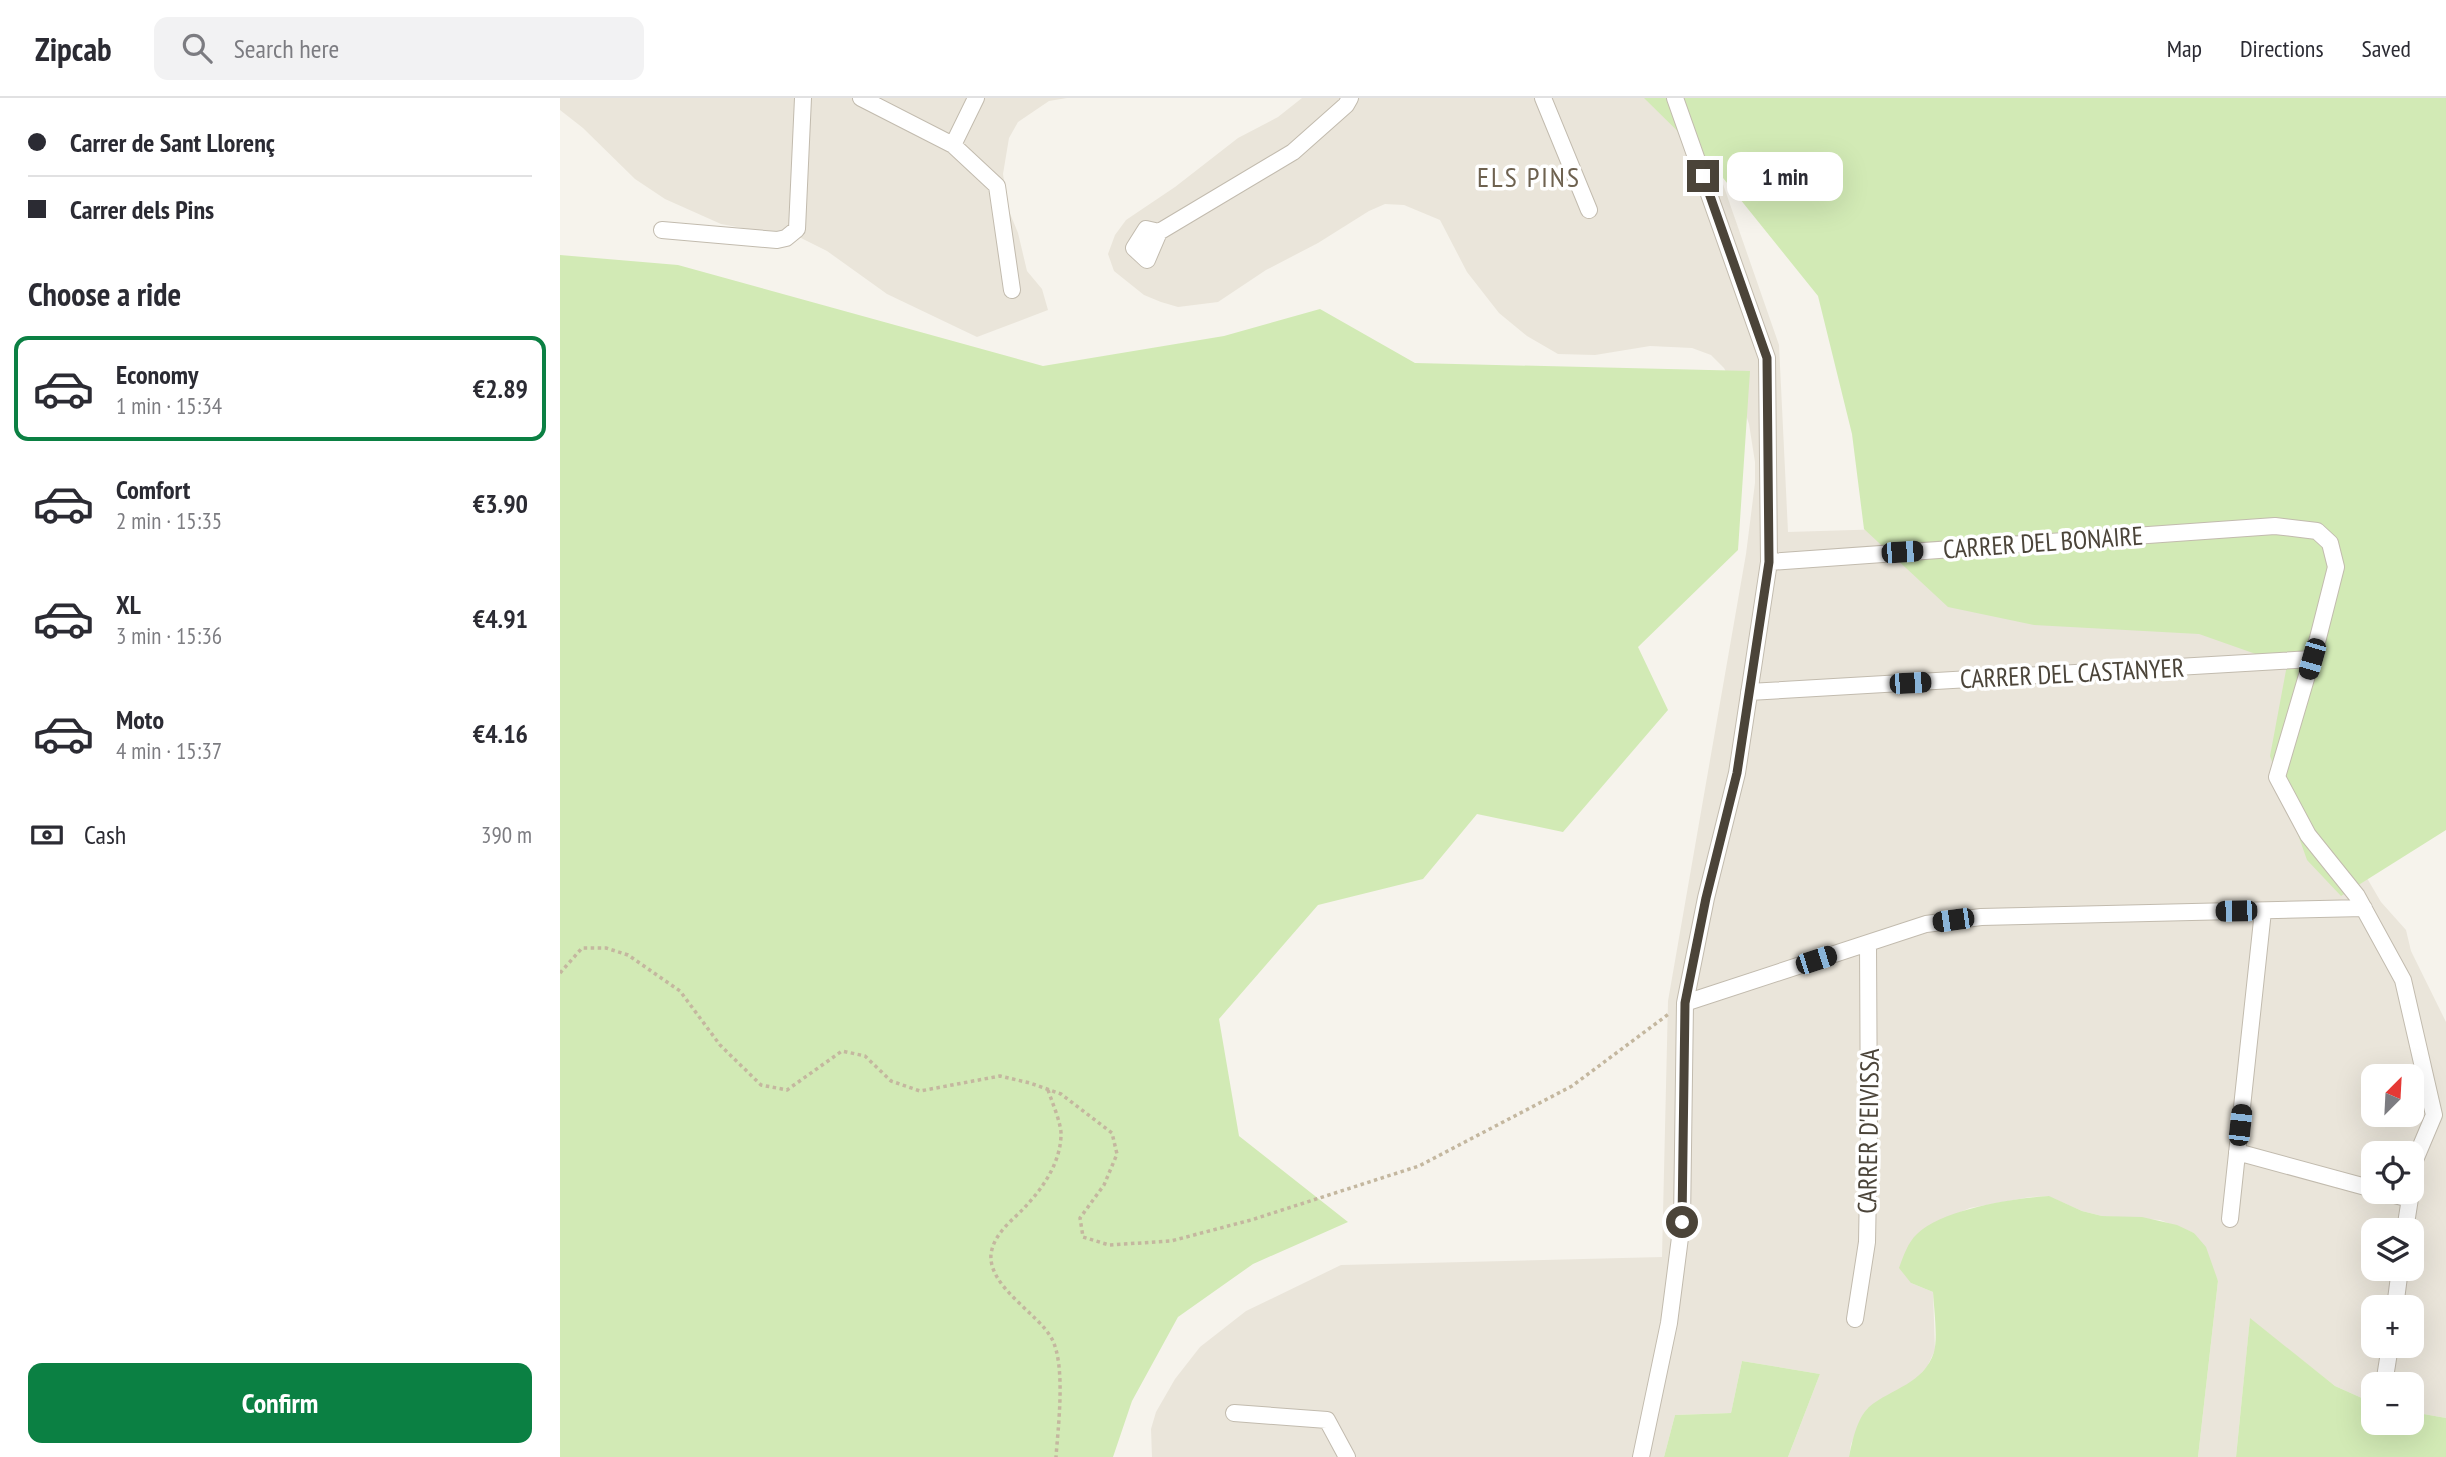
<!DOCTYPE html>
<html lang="en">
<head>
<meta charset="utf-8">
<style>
  body { margin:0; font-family:"PT Sans Narrow",sans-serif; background:#f2f2f3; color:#2b2b33; height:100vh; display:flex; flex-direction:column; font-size:26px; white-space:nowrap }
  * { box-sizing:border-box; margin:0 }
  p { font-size:23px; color:#7c7c81 }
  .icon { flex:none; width:38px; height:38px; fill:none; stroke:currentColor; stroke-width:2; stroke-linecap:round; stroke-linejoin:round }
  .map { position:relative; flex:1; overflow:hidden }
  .drawer { display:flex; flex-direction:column; background:#fff; width:560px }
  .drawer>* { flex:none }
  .banner { display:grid; align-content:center; height:154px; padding:0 28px; background:#fff }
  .needle { width:46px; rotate:24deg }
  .buttons { position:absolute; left:1801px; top:966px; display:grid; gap:14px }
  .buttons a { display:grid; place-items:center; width:63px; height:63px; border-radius:14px; background:#fff; box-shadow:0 7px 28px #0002; font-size:35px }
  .end { position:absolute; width:32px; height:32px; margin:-16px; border:9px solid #4b4439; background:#fff; box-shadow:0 0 0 4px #fff }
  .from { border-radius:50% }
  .bubble { position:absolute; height:49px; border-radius:14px; background:#fff; box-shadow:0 7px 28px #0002; font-size:23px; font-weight:700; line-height:49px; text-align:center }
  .car { position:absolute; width:21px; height:42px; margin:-21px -10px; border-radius:9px; box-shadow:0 0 5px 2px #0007; background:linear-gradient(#222 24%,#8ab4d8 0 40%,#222 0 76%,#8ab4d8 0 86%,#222 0) }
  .banner b { display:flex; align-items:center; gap:24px; height:66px; font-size:26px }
  .banner b+b { border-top:2px solid #e1e1e2 }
  .banner i { width:18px; height:18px; background:#2b2b33 }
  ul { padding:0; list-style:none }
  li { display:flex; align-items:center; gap:21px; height:105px; margin:0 14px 10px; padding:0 14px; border:4px solid transparent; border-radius:14px }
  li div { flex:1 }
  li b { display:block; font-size:26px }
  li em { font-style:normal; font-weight:700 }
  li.on { border-color:#0b8043 }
  li>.icon { width:63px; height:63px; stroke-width:1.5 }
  h2 { padding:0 28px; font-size:32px; line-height:84px }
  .pay { display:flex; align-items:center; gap:18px; height:77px; padding:0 28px; font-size:26px }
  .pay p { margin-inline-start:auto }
  .action { display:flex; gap:14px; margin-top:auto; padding:14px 28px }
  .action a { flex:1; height:80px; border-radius:14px; background:#0b8043; color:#fff; font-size:28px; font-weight:700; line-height:80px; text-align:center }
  header { display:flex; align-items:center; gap:42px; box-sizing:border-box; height:98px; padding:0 35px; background:#fff; border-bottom:2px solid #e1e1e2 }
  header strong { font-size:33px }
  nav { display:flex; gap:38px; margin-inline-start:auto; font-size:24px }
  .search { width:490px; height:63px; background:#f2f2f3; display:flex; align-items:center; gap:18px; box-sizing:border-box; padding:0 24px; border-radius:14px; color:#7c7c81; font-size:26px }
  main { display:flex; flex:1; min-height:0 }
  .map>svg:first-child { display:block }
</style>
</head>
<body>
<header>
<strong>Zipcab</strong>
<div class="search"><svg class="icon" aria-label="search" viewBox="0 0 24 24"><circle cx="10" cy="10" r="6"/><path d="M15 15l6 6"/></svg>Search here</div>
<nav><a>Map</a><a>Directions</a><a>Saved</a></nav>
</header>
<main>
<section class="drawer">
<div class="banner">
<b><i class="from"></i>Carrer de Sant Llorenç</b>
<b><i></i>Carrer dels Pins</b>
</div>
<h2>Choose a ride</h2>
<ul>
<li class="on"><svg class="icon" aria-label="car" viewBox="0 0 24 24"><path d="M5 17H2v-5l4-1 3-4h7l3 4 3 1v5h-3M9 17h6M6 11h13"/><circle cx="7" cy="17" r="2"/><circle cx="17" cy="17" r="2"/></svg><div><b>Economy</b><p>1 min · 15:34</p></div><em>€2.89</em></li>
<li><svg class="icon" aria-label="car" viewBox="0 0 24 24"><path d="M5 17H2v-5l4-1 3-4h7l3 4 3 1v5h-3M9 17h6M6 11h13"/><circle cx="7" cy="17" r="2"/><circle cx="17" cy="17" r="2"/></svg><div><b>Comfort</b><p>2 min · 15:35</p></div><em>€3.90</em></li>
<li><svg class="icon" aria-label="car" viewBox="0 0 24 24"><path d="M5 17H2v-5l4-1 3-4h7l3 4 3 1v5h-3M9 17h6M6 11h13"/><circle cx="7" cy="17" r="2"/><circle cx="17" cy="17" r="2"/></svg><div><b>XL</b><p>3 min · 15:36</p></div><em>€4.91</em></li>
<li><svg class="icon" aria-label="car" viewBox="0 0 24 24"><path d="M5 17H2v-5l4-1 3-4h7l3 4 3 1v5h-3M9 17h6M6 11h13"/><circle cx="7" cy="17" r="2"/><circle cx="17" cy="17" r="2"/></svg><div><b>Moto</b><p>4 min · 15:37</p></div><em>€4.16</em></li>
</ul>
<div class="pay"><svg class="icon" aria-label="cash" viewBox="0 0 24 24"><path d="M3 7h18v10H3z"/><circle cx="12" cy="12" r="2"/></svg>Cash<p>390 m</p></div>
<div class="action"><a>Confirm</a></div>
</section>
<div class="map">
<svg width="1886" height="1359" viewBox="0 0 1886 1359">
  <rect width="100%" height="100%" fill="#f6f3ec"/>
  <!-- residential -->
  <path fill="#eae5da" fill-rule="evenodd" d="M 0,0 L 507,0 L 489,3 L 458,24 L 449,40 L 443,76 L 449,113 L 458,135 L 467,173 L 482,191 L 488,212 L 417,239 L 327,196 L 267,153 L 235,137 L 198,133 L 161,126 L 105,101 L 75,81 L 23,30 L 0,12 Z
    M 742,0 L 1133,0 L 1219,247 L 1228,434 L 1727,419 L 1733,654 L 1821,804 L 1846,832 L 1851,853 L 1886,924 L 1886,1320 L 1852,1314 L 1852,1286 L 1813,1286 L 1813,1305 L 1775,1288 L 1690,1221 L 1676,1359 L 1638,1359 L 1658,1183 L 1634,1135 L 1600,1122 L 1542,1118 L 1522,1113 L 1488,1098 L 1470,1099 L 1410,1110 L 1374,1125 L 1351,1185 L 1373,1194 L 1375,1252 L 1367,1269 L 1355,1282 L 1307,1311 L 1291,1346 L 1289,1359 L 1228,1359 L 1260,1276 L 1182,1263 L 1171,1315 L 1115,1317 L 1104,1359 L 592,1359 L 591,1331 L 596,1314 L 615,1281 L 640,1249 L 686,1213 L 781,1167 L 1102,1159 L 1108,903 L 1186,456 L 1195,385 L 1195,364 L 1189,326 L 1183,308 L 1164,270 L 1151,257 L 1132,250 L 1090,248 L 1035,257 L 998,256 L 967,238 L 939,215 L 907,174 L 880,122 L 844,107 L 825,106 L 809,113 L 758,145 L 706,172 L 658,204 L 618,209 L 601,204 L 584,197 L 554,173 L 548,156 L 555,137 L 566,122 L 615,89 L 678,40 L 718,19 ZM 1813,978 L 1852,978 L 1852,1017 L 1813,1017 ZM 1813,1055 L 1852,1055 L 1852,1094 L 1813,1094 ZM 1813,1132 L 1852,1132 L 1852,1171 L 1813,1171 ZM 1813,1209 L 1852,1209 L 1852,1248 L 1813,1248 Z"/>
  <!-- green -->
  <path fill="#d2eab5" d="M 1084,0 L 1886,0 L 1886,732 L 1781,798 L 1747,762 L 1710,658 L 1727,567 L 1639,536 L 1474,527 L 1388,509 L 1304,431 L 1292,336 L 1258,198 L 1155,70 Z
    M 0,157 L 118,167 L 483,268 L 664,238 L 760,211 L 855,265 L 1190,273 L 1178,452 L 1078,549 L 1108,612 L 1003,734 L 917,716 L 863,781 L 758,807 L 659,921 L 679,1038 L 788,1124 L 693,1166 L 618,1219 L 572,1303 L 553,1359 L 0,1359 Z
    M 1489,1098 L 1522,1113 L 1542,1118 L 1582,1119 L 1617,1127 L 1634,1135 L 1646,1149 L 1658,1183 L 1638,1359 L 1289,1359 C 1292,1344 1297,1320 1309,1309 C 1332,1290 1364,1286 1374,1254 C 1378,1240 1374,1210 1373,1194 L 1351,1185 L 1339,1170 C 1343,1159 1348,1144 1357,1136 C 1383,1111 1454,1100 1489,1098 Z
    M 1690,1220 L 1775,1288 L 1813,1305 L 1813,1325 L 1852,1325 L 1852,1314 L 1886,1320 L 1886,1359 L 1676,1359 Z
    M 1182,1263 L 1260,1276 L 1228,1359 L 1104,1359 L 1115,1317 L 1171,1315 Z"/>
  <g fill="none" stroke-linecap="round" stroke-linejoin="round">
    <defs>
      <path id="minor" d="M 301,0 L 393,47 L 437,88 L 452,192
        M 983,0 L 1029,112
        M 393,47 L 416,0
        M 102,132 L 217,142 L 226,140 L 237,131 L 243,0
        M 599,134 L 586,131 L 574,150 L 587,162 L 599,134 L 733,54 L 786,7 L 790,0
        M 1209,464 L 1715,428 L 1757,433 L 1770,445 L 1776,469 L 1758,540 L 1717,679 L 1748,737 L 1797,798 L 1843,882 L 1874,1017
        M 1189,594 L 1752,561
        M 1125,905 L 1366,826 L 1421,819 L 1804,810
        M 1677,1054 L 1813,1091
        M 1852,1087 L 1855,1062 L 1874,1017
        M 1823,1094 L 1850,1101
        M 1670,1121 L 1703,813
        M 1845,1132 L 1851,1094
        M 1835,1209 L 1840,1171
        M 1295,1221 L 1307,1144 L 1309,1036 L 1308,845
        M 1824,1286 L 1830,1248
        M 674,1315 L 767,1322 L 787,1359
        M 1081,1359 L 1109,1225 L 1122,1124 L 1125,905 L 1146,800 L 1177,675 L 1209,464 L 1207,260 L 1115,0"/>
    </defs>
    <!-- minor casing -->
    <use href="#minor" stroke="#c2bbae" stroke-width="18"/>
    <!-- path -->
    <path stroke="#c4b79f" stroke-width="3.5" stroke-dasharray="3.5 3.5" stroke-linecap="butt" d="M 0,875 L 22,850 L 46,850 L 68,857 L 120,893 L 160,947 L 201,987 L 227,992 L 282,953 L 305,958 L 331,983 L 360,993 L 440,978 L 470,985 L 501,996 L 552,1035 L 557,1056 L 544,1087 L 520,1120 L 523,1139 L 549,1147 L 611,1143 L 691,1122 L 859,1068 L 1012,988 L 1110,915
      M 488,992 C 492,1004 502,1027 501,1038 C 500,1065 483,1090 465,1109 C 452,1123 434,1135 431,1156 C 428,1189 479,1216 492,1241 C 506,1268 498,1330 496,1359"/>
    <!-- minor -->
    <use href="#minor" stroke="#fff" stroke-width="16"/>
  </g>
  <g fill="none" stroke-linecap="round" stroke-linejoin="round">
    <!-- route -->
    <path stroke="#4b4439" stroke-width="9" d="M 1122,1124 L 1125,905 L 1146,800 L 1177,675 L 1209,464 L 1207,260 L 1143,78"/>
  </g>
  <g text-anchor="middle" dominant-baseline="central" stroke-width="7" stroke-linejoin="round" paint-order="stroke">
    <!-- street labels -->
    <g font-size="26" fill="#4b4439" stroke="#fff">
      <text transform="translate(1483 444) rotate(-4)">CARRER DEL BONAIRE</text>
      <text transform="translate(1512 575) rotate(-3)">CARRER DEL CASTANYER</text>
      <text transform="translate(1308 1033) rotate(-89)">CARRER D'EIVISSA</text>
    </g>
    <!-- neighbourhood labels -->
    <g font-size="28" letter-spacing="2" fill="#6e6250" stroke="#fff">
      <text x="969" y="78">ELS PINS</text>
    </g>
  </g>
</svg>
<div class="buttons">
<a><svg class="needle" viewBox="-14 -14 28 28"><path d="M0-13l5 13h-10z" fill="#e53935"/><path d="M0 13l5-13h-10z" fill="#7c7c81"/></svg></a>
<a><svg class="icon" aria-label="locate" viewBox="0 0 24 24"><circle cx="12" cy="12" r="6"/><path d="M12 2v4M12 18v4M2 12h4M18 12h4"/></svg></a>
<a><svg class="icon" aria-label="layers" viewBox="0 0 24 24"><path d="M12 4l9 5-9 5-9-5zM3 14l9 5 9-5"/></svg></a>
<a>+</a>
<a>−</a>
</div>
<i class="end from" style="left:1122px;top:1124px"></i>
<i class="end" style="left:1143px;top:78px"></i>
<div class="bubble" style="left:1167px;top:54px;width:116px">1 min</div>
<i class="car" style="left:1342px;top:454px;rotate:86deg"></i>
<i class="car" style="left:1752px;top:561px;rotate:196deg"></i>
<i class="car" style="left:1350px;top:585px;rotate:87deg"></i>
<i class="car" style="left:1676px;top:813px;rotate:269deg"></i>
<i class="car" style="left:1393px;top:822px;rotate:262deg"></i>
<i class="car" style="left:1256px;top:862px;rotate:72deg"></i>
<i class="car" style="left:1680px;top:1027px;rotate:6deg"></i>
</div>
</main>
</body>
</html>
